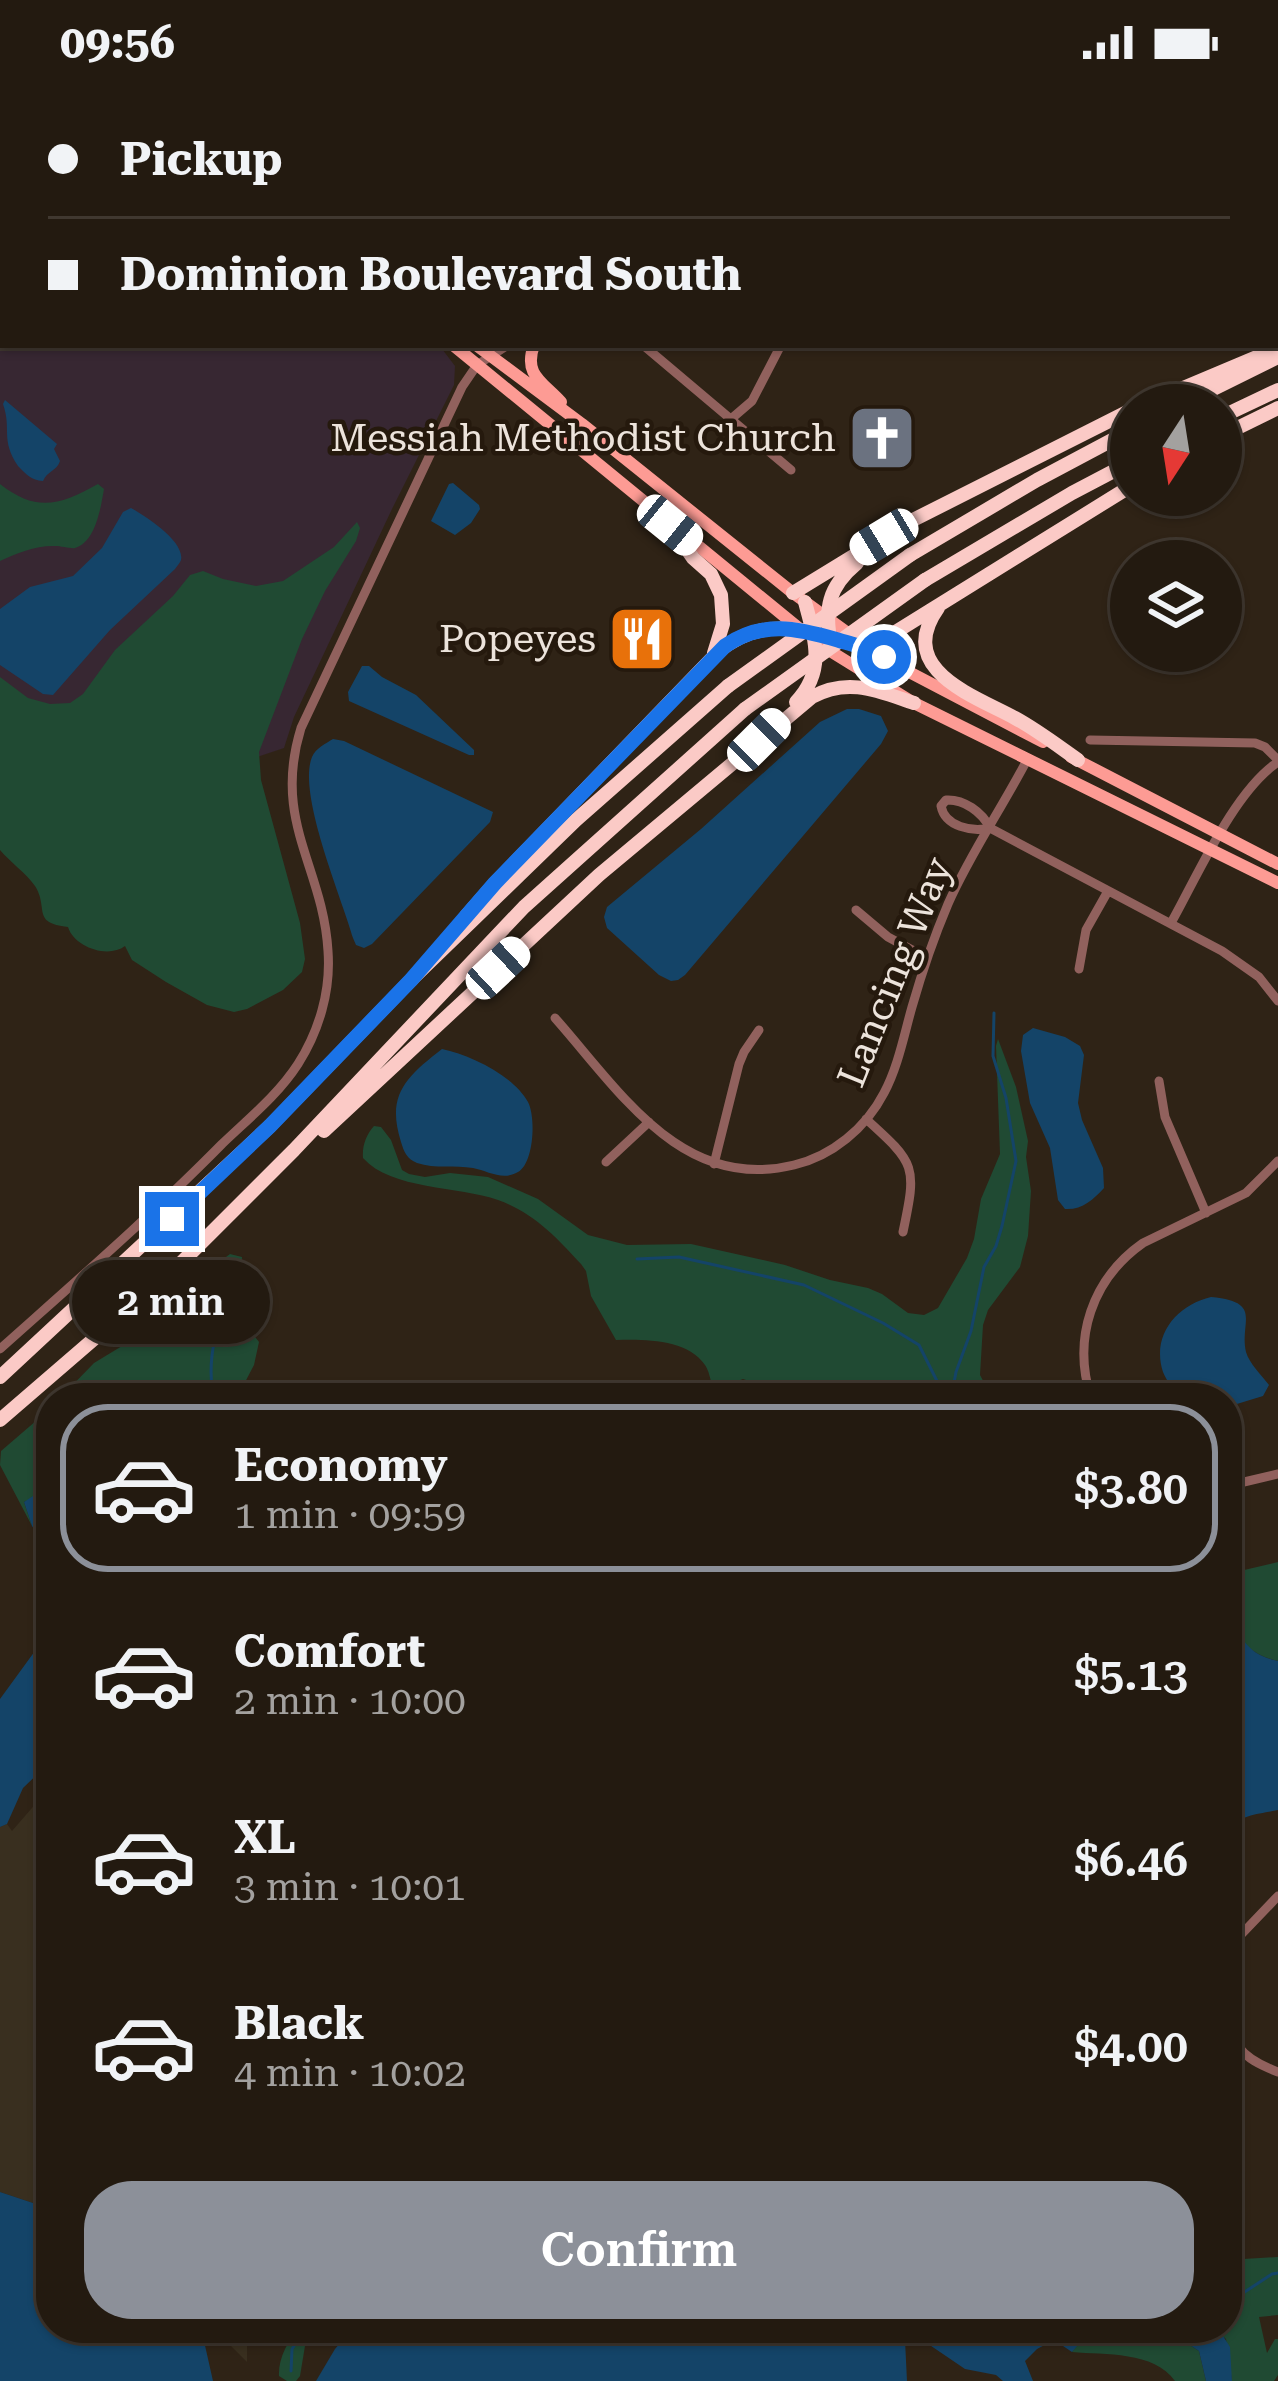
<!DOCTYPE html>
<html lang="en">
<head>
<meta charset="utf-8">
<style>
  body { margin:0; font-family:"Roboto Serif",serif; background:#2f271e; color:#f1f3f6; height:100vh; display:flex; flex-direction:column; font-size:45px; white-space:nowrap }
  * { box-sizing:border-box; margin:0 }
  p { font-size:39px; color:#a3a19f }
  .icon { flex:none; width:66px; height:66px; fill:none; stroke:currentColor; stroke-width:2; stroke-linecap:round; stroke-linejoin:round }
  .map { position:relative; flex:1; overflow:hidden }
  .drawer { position:absolute; left:36px; top:1299px; width:1206px; height:960px; display:flex; flex-direction:column; background:#231a10; border-radius:48px; box-shadow:0 3px 9px #0004,0 0 0 3px #403830 }
  .drawer>* { flex:none }
  .banner { position:absolute; left:0px; top:0px; width:1278px; height:264px; box-shadow:0 3px 9px #0004,0 0 0 3px #403830; display:grid; align-content:center; height:264px; padding:0 48px; background:#231a10 }
  .needle { width:78px; rotate:192deg }
  .controls { position:absolute; left:1110px; top:300px; display:grid; gap:24px }
  .controls a { display:grid; place-items:center; width:132px; height:132px; border-radius:50%; background:#231a10; box-shadow:0 3px 9px #0004,0 0 0 3px #403830; font-size:60px }
  .end { position:absolute; width:54px; height:54px; margin:-27px; border:15px solid #1a73e8; background:#fff; box-shadow:0 0 0 6px #fff }
  .from { border-radius:50% }
  .bubble { position:absolute; height:84px; border-radius:42px; background:#231a10; box-shadow:0 3px 9px #0004,0 0 0 3px #403830; font-size:39px; font-weight:600; line-height:84px; text-align:center }
  .car { position:absolute; width:36px; height:72px; margin:-36px -18px; border-radius:15px; box-shadow:0 0 9px 3px #0007; background:linear-gradient(#fff 24%,#345 0 40%,#fff 0 76%,#345 0 86%,#fff 0) }
  .banner b { display:flex; align-items:center; gap:42px; height:114px; font-size:45px }
  .banner b+b { border-top:3px solid #403830 }
  .banner i { width:30px; height:30px; background:#f1f3f6 }
  ul { padding:21px 0 0; list-style:none }
  li { display:flex; align-items:center; gap:36px; height:168px; margin:0 24px 18px; padding:0 24px; border:6px solid transparent; border-radius:48px }
  li div { flex:1 }
  li b { display:block; font-size:45px }
  li em { font-style:normal; font-weight:600 }
  li.selected { border-color:#8c9099 }
  li>.icon { width:108px; height:108px; stroke-width:1.5 }
  .primary-button { display:flex; gap:24px; margin-top:auto; padding:24px 48px }
  .primary-button a { flex:1; height:138px; border-radius:48px; background:#8c9099; color:#fff; font-size:48px; font-weight:600; line-height:138px; text-align:center }
  .status { display:flex; justify-content:space-between; align-items:center; height:84px; padding:0 60px; background:#231a10; direction:ltr }
  .status svg { height:33px; fill:currentColor }
  .map>svg:first-child { display:block }
</style>
</head>
<body>
<div class="status"><b>09:56</b><svg viewBox="0 0 49 12"><path d="M0 12V9h3v3zM5 12V6h3v6zM10 12V3h3v9zM15 12V0h3v12zM26 1h20v11H26zM47 4h2v5h-2z"/></svg></div>
<div class="map">
<svg width="1278" height="2297" viewBox="0 0 1278 2297">
  <rect width="100%" height="100%" fill="#2f2316"/>
  <!-- industrial -->
  <path fill="#392f1f" d="M 51,1702 L 51,2125 L 0,2108 L 0,1743 L 7,1740 L 12,1747 Z
    M 213,2244 L 247,2244 L 247,2278 Z"/>
  <!-- education -->
  <path fill="#372732" d="M 0,0 L 135,0 L 138,3 L 3,3 L 3,261 L 439,261 L 455,282 L 454,301 L 392,425 L 294,633 L 284,664 L 221,685 L 0,667 Z
    M 476,0 L 904,0 L 902,3 L 474,3 Z"/>
  <!-- green -->
  <path fill="#204a33" d="M 0,400 C 37,429 60,421 98,400 L 104,405 C 101,422 96,458 75,464 C 72,465 60,462 56,462 C 37,461 17,469 0,477 Z
    M 357,438 L 360,444 L 356,457 L 325,507 L 302,555 L 259,668 L 261,696 L 300,839 L 305,875 L 302,888 L 283,906 L 247,925 L 234,928 L 207,921 L 166,898 L 132,876 L 125,862 C 108,875 74,863 68,843 C 31,839 49,824 35,802 C 26,789 10,778 0,766 L 0,593 L 28,614 L 50,620 L 70,619 L 83,610 L 115,566 L 173,512 L 190,491 L 203,487 L 223,495 L 256,502 L 283,497 L 334,463 Z
    M 998,955 L 1016,1003 L 1028,1057 L 1026,1073 L 1031,1107 L 1028,1152 L 1020,1183 L 988,1226 L 983,1241 L 980,1291 L 988,1306 L 1002,1314 L 881,1314 L 863,1304 L 846,1308 L 838,1314 L 800,1314 L 743,1295 L 719,1304 L 712,1301 C 710,1294 709,1287 705,1281 C 688,1255 644,1255 616,1256 L 591,1212 L 586,1187 L 581,1180 C 556,1153 534,1129 498,1116 C 459,1102 391,1106 363,1074 C 362,1062 366,1051 374,1042 L 381,1043 L 391,1056 L 402,1086 L 409,1090 L 425,1093 L 450,1089 L 488,1093 L 538,1115 L 588,1151 L 627,1161 L 691,1160 L 785,1181 L 830,1196 L 868,1204 L 882,1210 L 908,1229 L 924,1231 L 938,1224 L 967,1174 L 974,1155 L 981,1115 L 1000,1070 L 996,962 Z
    M 230,1170 L 242,1173 C 242,1192 224,1222 238,1239 C 245,1248 252,1247 259,1258 L 254,1281 L 243,1302 L 246,1314 L 60,1314 L 94,1279 L 122,1262 L 156,1249 L 177,1236 L 210,1185 Z
    M 51,1324 L 51,1436 C 45,1427 38,1423 34,1413 L 24,1418 L 32,1442 L 0,1381 L 1,1367 Z
    M 1278,1478 L 1278,1577 C 1232,1567 1227,1531 1227,1490 Z
    M 1278,2173 L 1278,2231 L 1259,2233 L 1267,2269 L 1275,2255 L 1278,2255 L 1278,2291 L 1274,2297 L 1232,2297 L 1226,2255 L 1220,2250 L 1218,2244 L 1227,2244 L 1227,2209 L 1239,2202 L 1232,2186 L 1227,2185 L 1227,2176 Z
    M 299,2244 L 311,2244 L 306,2256 L 300,2292 L 296,2297 L 287,2297 L 279,2292 C 278,2275 288,2256 299,2244 Z
    M 1113,2244 L 1164,2244 L 1199,2267 L 1206,2297 L 1175,2297 C 1154,2267 1105,2271 1072,2268 L 1077,2261 Z"/>
  <!-- water -->
  <path fill="#144468" d="M 5,316 L 57,360 L 54,365 L 60,377 C 57,387 47,387 43,397 C 31,396 27,391 18,382 C 0,355 12,346 3,320 Z
    M 453,399 L 479,421 L 480,425 L 471,439 L 455,451 L 431,437 L 449,400 Z
    M 131,424 C 145,432 185,457 181,476 C 180,479 177,482 175,485 L 110,546 L 53,611 L 43,610 L 0,581 L 0,525 L 30,503 L 73,492 L 102,464 L 123,428 Z
    M 362,582 L 369,582 L 382,593 L 416,611 L 474,666 L 474,671 L 469,671 L 349,617 L 348,608 Z
    M 847,625 L 859,625 L 881,632 L 888,647 L 881,660 L 685,891 L 678,896 L 671,897 L 659,891 L 607,844 L 604,833 L 607,823 L 701,745 L 820,638 Z
    M 333,655 L 344,657 L 493,728 L 490,738 L 372,860 L 364,864 L 356,861 L 353,854 C 342,814 297,710 312,673 C 316,664 325,660 333,655 Z
    M 1033,944 L 1065,953 L 1080,962 L 1084,971 L 1078,1019 L 1082,1036 L 1103,1084 L 1104,1104 C 1093,1116 1082,1126 1065,1125 L 1058,1116 L 1050,1064 L 1030,1019 L 1021,967 L 1023,951 Z
    M 442,965 C 470,971 513,991 528,1018 C 536,1033 534,1079 518,1088 C 503,1097 488,1087 473,1084 C 455,1081 435,1085 417,1079 C 407,1075 404,1068 401,1058 C 386,1011 406,993 442,965 Z
    M 1211,1213 C 1264,1218 1239,1238 1246,1268 C 1249,1279 1262,1292 1269,1301 L 1263,1312 L 1227,1323 L 1227,1314 L 1178,1314 C 1174,1306 1166,1296 1163,1288 C 1151,1251 1177,1221 1211,1213 Z
    M 33,1412 C 38,1422 46,1424 50,1434 C 54,1444 51,1460 51,1471 L 32,1442 L 24,1418 Z
    M 1227,1529 C 1243,1555 1246,1570 1278,1577 L 1278,1726 C 1259,1730 1241,1730 1227,1746 Z
    M 51,1545 L 51,1677 L 23,1704 L 7,1740 L 0,1743 L 0,1615 Z
    M 0,2108 L 51,2125 L 51,2244 L 196,2244 L 204,2257 L 213,2297 L 0,2297 Z
    M 353,2244 L 1113,2244 L 1078,2261 L 1072,2268 L 1054,2256 L 1037,2265 L 1025,2277 L 1033,2297 L 1003,2297 L 996,2291 L 965,2285 L 915,2251 L 905,2256 L 907,2297 L 316,2297 L 335,2265 Z
    M 1164,2244 L 1218,2244 L 1230,2263 L 1232,2297 L 1206,2297 L 1199,2267 Z"/>
  <g fill="none" stroke-linecap="round" stroke-linejoin="round">
    <!-- stream -->
    <path stroke="#144468" stroke-width="3" d="M 637,1175 L 679,1173 L 804,1201 L 883,1239 L 919,1261 L 938,1299 L 951,1307
      M 213,1314 C 209,1286 211,1255 225,1230
      M 956,1314 L 952,1309 L 956,1288 L 971,1247 L 984,1183 L 996,1162 L 1002,1142 L 1016,1077 L 1006,1014 L 993,972 L 994,929
      M 1227,2206 L 1237,2213 L 1272,2190 L 1278,2189
      M 291,2287 L 292,2265 L 306,2244"/>
    <!-- minor -->
    <path stroke="#91615d" stroke-width="9" d="M 918,3 L 920,0
      M 643,261 L 791,386
      M 731,335 L 752,317 L 781,261
      M 1090,656 L 1255,659 L 1265,663 L 1278,676
      M 990,744 C 972,748 945,743 941,722 L 946,716 C 964,715 982,728 990,744 L 1222,867 L 1259,893 L 1278,917
      M 856,826 L 888,853 L 927,874
      M 1171,839 C 1197,793 1234,707 1278,678
      M 1079,885 L 1086,846 L 1108,807
      M 555,934 C 619,1006 682,1109 794,1081 C 832,1072 866,1044 884,1009 C 898,983 904,951 912,923 C 922,888 934,853 948,820 C 970,770 1002,724 1027,676
      M 1159,997 L 1165,1033 L 1206,1129
      M 866,1035 C 916,1080 917,1082 903,1148
      M 606,1078 L 649,1038
      M 714,1080 L 739,980 L 744,968 L 759,946
      M 0,1265 C 75,1198 151,1132 222,1060 C 248,1035 278,1011 298,980 C 319,947 331,907 328,867 C 323,782 272,738 301,644 L 462,303 L 477,281 L 508,261
      M 1091,1314 C 1072,1254 1092,1195 1143,1159 L 1246,1109 L 1278,1077
      M 1227,1402 L 1278,1390
      M 1227,1871 L 1235,1857 L 1278,1812
      M 1227,1920 C 1232,1962 1239,1973 1278,1988"/>
    <!-- major -->
    <path stroke="#fd9b94" stroke-width="12" d="M 144,0 L 147,3
      M 176,0 L 179,3
      M 453,261 L 801,546
      M 476,261 L 582,340 L 793,509 L 863,560 L 911,589 L 1043,658
      M 534,261 C 523,291 543,298 561,318
      M 822,562 L 914,619 L 1278,799
      M 1071,673 L 1278,780"/>
    <!-- highway -->
    <path stroke="#fbcac6" stroke-width="14" d="M 1143,321 L 1278,264
      M 1181,321 L 1278,273
      M 1221,333 L 1278,306
      M 1221,352 L 1278,324
      M 670,441 L 693,474 L 711,490 L 721,511 L 723,540 L 714,569
      M 910,471 L 1037,396 L 1131,346
      M 925,496 L 1072,409 L 1131,378
      M 793,509 L 909,438 L 1131,326
      M 938,524 C 894,586 975,612 1015,634 C 1037,646 1058,662 1078,676
      M 849,553 L 875,555 L 894,549 L 1131,402
      M 831,560 C 824,525 828,503 857,479
      M 796,618 C 826,587 815,555 805,518
      M 466,832 L 495,799 L 718,568 C 768,526 817,550 872,566
      M 324,1047 L 599,791 L 812,613 C 848,593 878,607 914,619
      M 0,1293 L 270,1042 L 411,896 L 576,736 L 728,602
      M 0,1336 L 175,1185 L 294,1066 L 524,823 L 745,625"/>
    <!-- highway-bridge -->
    <path stroke="#fbcac6" stroke-width="14" d="M 728,602 L 910,471
      M 745,625 L 925,496"/>
  </g>
  <g fill="none" stroke-linecap="round" stroke-linejoin="round">
    <!-- route -->
    <path stroke="#1a73e8" stroke-width="15" d="M 172,1135 L 270,1042 L 411,896 L 495,799 L 725,562 C 763,536 797,544 838,556 C 854,561 870,564 884,573"/>
  </g>
  <!-- icons -->
  <defs>
    <symbol id="church-square" viewBox="-11 -11 22 22"><rect x="-9" y="-9" width="18" height="18" rx="4" fill="#6b7280" stroke="#25190d"/><path d="M-1.2-6h2.4v3.5h3.3v2.4h-3.3V6h-2.4V-.1h-3.3v-2.4h3.3Z" fill="#fff"/></symbol>
    <symbol id="restaurant-square" viewBox="-11 -11 22 22"><rect x="-9" y="-9" width="18" height="18" rx="4" fill="#e8710a" stroke="#25190d"/><path d="M-5-6h1v4h1v-4h1v4h1v-4h1v5L-1.5 .5V6h-2V.5L-5-1ZM5-6V6H3V1.5H1.5Q1.5-4 5-6Z" fill="#fff"/></symbol>
  </defs>
  <g fill-rule="evenodd">
    <use href="#church-square" x="844" y="316" width="76" height="76"/>
    <use href="#restaurant-square" x="604" y="517" width="76" height="76"/>
  </g>
  <g text-anchor="middle" dominant-baseline="central" stroke-width="9" stroke-linejoin="round" paint-order="stroke">
    <!-- poi labels -->
    <g font-size="39" fill="#ece3db" stroke="#25190d" text-anchor="end">
      <text x="836" y="354">Messiah Methodist Church</text>
      <text x="596" y="555">Popeyes</text>
    </g>
    <!-- street labels -->
    <g font-size="39" fill="#ece3db" stroke="#25190d">
      <text transform="translate(895 888) rotate(-68)">Lancing Way</text>
    </g>
  </g>
</svg>
<div class="controls">
<a><svg class="needle" viewBox="-14 -14 28 28"><path d="M0-13l5 13h-10z" fill="#e53935"/><path d="M0 13l5-13h-10z" fill="#a3a19f"/></svg></a>
<a><svg class="icon" aria-label="layers" viewBox="0 0 24 24"><path d="M12 4l9 5-9 5-9-5zM3 14l9 5 9-5"/></svg></a>
</div>
<i class="end from" style="left:884px;top:573px"></i>
<i class="end" style="left:172px;top:1135px"></i>
<div class="bubble" style="left:72px;top:1176px;width:198px">2 min</div>
<i class="car" style="left:670px;top:441px;rotate:129deg"></i>
<i class="car" style="left:884px;top:453px;rotate:239deg"></i>
<i class="car" style="left:759px;top:656px;rotate:45deg"></i>
<i class="car" style="left:498px;top:884px;rotate:47deg"></i>
<div class="banner">
<b><i class="from"></i>Pickup</b>
<b><i></i>Dominion Boulevard South</b>
</div>
<section class="drawer">
<ul>
<li class="selected"><svg class="icon" aria-label="car" viewBox="0 0 24 24"><path d="M5 17H2v-5l4-1 3-4h7l3 4 3 1v5h-3M9 17h6M6 11h13"/><circle cx="7" cy="17" r="2"/><circle cx="17" cy="17" r="2"/></svg><div><b>Economy</b><p>1 min · 09:59</p></div><em>$3.80</em></li>
<li><svg class="icon" aria-label="car" viewBox="0 0 24 24"><path d="M5 17H2v-5l4-1 3-4h7l3 4 3 1v5h-3M9 17h6M6 11h13"/><circle cx="7" cy="17" r="2"/><circle cx="17" cy="17" r="2"/></svg><div><b>Comfort</b><p>2 min · 10:00</p></div><em>$5.13</em></li>
<li><svg class="icon" aria-label="car" viewBox="0 0 24 24"><path d="M5 17H2v-5l4-1 3-4h7l3 4 3 1v5h-3M9 17h6M6 11h13"/><circle cx="7" cy="17" r="2"/><circle cx="17" cy="17" r="2"/></svg><div><b>XL</b><p>3 min · 10:01</p></div><em>$6.46</em></li>
<li><svg class="icon" aria-label="car" viewBox="0 0 24 24"><path d="M5 17H2v-5l4-1 3-4h7l3 4 3 1v5h-3M9 17h6M6 11h13"/><circle cx="7" cy="17" r="2"/><circle cx="17" cy="17" r="2"/></svg><div><b>Black</b><p>4 min · 10:02</p></div><em>$4.00</em></li>
</ul>
<div class="primary-button"><a>Confirm</a></div>
</section>
</div>
</body>
</html>
